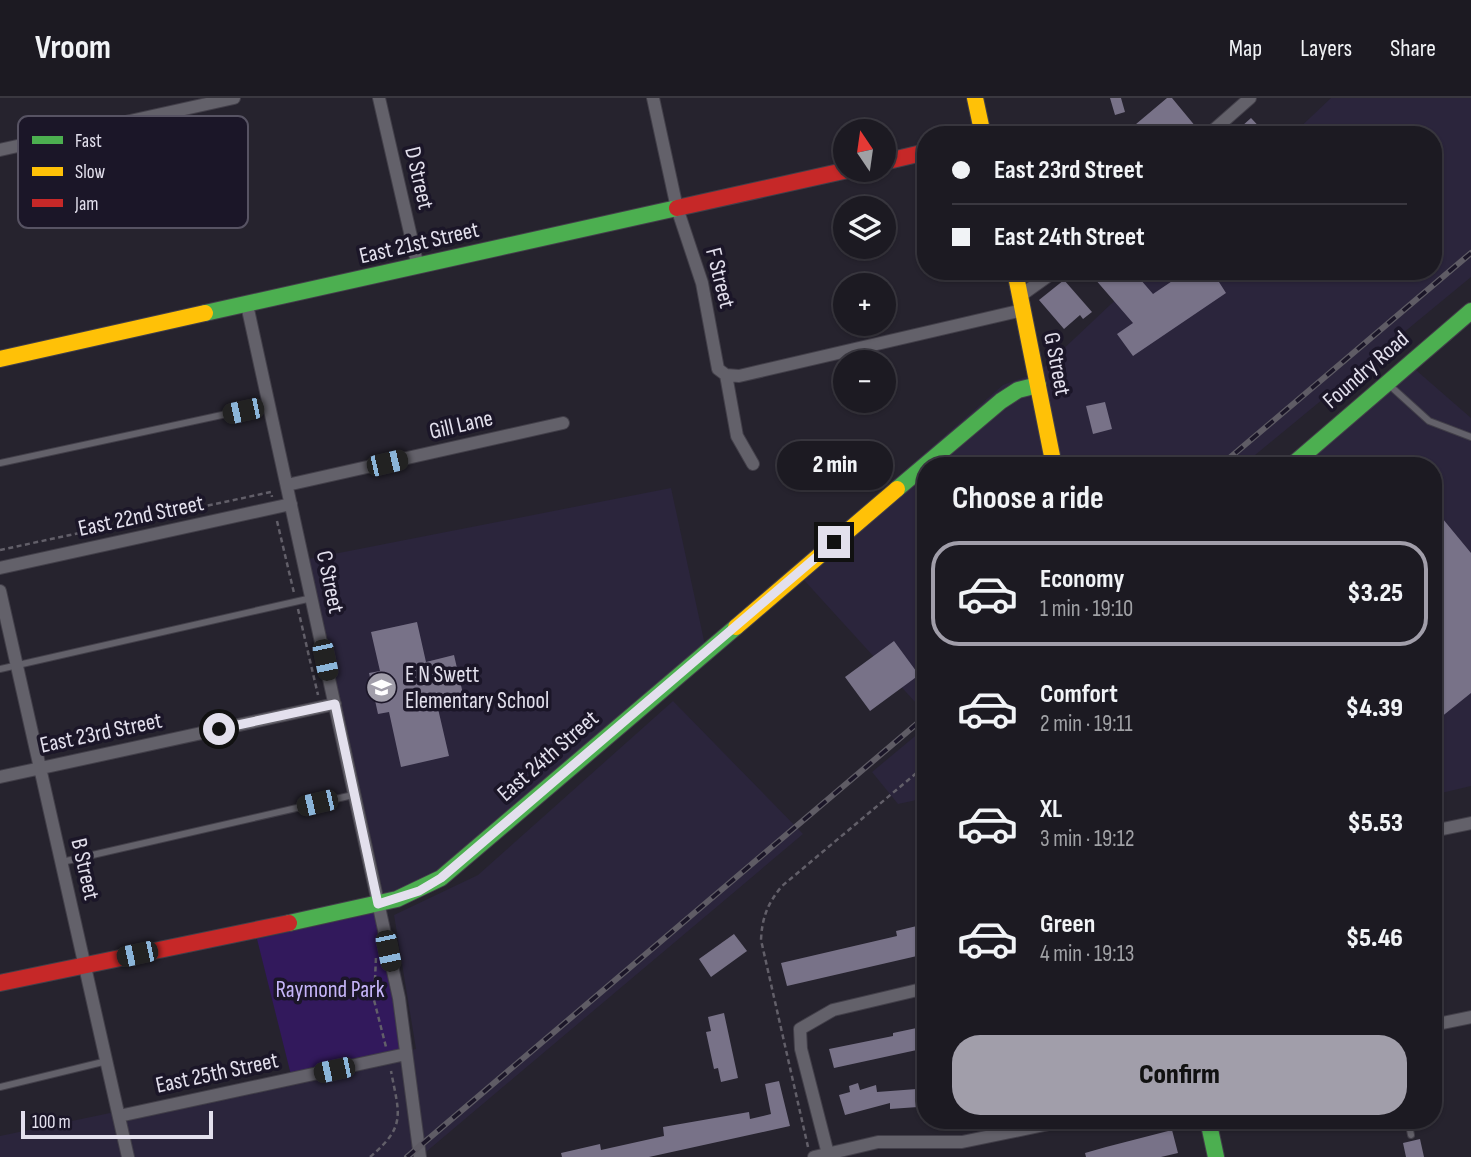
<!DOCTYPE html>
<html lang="en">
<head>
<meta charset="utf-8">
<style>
  body { margin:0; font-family:"Sofia Sans Condensed",sans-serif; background:#25232a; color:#f1f3f6; height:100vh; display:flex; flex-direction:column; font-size:26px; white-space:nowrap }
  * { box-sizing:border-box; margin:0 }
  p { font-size:23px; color:#a0a1a5 }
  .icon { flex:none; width:38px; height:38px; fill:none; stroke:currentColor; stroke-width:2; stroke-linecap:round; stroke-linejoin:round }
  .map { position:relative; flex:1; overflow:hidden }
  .panel { position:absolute; left:917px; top:359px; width:525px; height:672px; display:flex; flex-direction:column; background:#1c1a22; border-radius:28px; box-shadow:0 2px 5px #0004,0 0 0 2px #3a3840 }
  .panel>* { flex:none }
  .guide { position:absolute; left:917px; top:28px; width:525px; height:154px; border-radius:28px; box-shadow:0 2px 5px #0004,0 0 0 2px #3a3840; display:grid; align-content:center; height:154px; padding:0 35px; background:#1c1a22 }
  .needle { width:46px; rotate:347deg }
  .controls { position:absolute; left:833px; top:21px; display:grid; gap:14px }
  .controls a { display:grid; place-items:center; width:63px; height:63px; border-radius:50%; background:#1c1a22; box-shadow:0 2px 5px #0004,0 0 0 2px #3a3840; font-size:35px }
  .scale { position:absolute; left:21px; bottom:18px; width:192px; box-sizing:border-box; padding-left:7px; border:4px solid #e3e0ed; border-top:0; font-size:19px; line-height:24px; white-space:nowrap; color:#e3e0ed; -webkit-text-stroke:5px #1b1628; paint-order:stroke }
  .end { position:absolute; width:32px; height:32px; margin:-16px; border:9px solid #e3e0ed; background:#111; box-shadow:0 0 0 4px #111 }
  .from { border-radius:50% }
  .bubble { position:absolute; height:49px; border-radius:24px; background:#1c1a22; box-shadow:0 2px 5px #0004,0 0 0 2px #3a3840; font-size:23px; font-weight:800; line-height:49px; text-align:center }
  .car { position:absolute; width:21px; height:42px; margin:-21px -10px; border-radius:9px; box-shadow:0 0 5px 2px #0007; background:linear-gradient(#222 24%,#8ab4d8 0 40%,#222 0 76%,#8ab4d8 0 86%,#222 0) }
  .guide b { display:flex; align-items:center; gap:24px; height:66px; font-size:26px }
  .guide b+b { border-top:2px solid #3a3840 }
  .guide i { width:18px; height:18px; background:#f1f3f6 }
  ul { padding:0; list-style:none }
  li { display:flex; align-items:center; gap:21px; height:105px; margin:0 14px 10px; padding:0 21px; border:4px solid transparent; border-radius:28px }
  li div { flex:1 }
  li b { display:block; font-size:26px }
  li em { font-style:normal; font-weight:800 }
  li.selected { border-color:#a19eaa }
  li>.icon { width:63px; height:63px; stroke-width:1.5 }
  h2 { padding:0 35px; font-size:32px; line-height:84px }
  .primary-button { display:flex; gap:14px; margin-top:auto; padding:14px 35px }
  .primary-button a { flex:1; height:80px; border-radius:28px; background:#a19eaa; color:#111; font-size:28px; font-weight:800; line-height:80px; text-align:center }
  header { display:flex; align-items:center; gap:42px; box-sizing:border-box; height:98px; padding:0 35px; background:#1c1a22; border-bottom:2px solid #3a3840 }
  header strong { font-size:33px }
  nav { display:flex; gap:38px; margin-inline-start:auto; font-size:24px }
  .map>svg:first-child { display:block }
</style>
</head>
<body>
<header>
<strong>Vroom</strong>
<nav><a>Map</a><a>Layers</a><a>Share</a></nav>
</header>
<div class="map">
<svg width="1471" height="1059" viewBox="0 0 1471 1059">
  <rect width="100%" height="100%" fill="#26232e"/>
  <!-- built -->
  <path fill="#2b253c" d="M 1331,0 L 1471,0 L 1471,179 L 1243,367 L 926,368 L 926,616 L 793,470 L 1003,287 L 1039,274 L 1146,173 L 1433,173 L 1433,37 L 1292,37 Z
    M 1409,266 L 1471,320 L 1471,688 L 1433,697 L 1433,368 L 1299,368 Z
    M 671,390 L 705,547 L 434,776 L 384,799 L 308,461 Z
    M 673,603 L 803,736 L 420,1059 L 0,1059 L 0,1038 L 416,951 L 394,817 L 478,777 Z
    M 926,629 L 926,700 L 898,706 L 872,674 Z"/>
  <!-- green -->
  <path fill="#32195c" d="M 377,814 L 402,954 L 291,977 L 257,841 Z"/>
  <!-- building -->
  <path fill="#787288" d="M 1110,0 L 1121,0 L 1125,14 L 1115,17 Z
    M 1167,0 L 1172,0 L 1196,29 L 1187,37 L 1123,37 Z
    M 1251,20 L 1267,37 L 1232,37 Z
    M 1088,173 L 1149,173 L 1140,181 L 1153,196 L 1187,173 L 1212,173 L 1226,195 L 1133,258 L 1117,236 L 1133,225 Z
    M 1064,182 L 1092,214 L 1083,221 L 1080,217 L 1064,231 L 1039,202 Z
    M 1105,304 L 1112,331 L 1093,336 L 1086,308 Z
    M 1433,409 L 1471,455 L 1471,595 L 1440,620 L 1433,612 Z
    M 417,524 L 426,564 L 454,557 L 463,596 L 436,602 L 449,658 L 401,669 L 389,614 L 378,616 L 369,575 L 380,573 L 371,534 Z
    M 894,543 L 919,577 L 870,613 L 845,579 Z
    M 921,827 L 926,846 L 915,849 L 917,858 L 787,888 L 781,865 L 897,838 L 896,833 Z
    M 734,836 L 747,853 L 711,879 L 699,861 Z
    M 724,915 L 738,980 L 721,984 L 718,970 L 714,971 L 706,934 L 711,933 L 708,919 Z
    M 926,928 L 926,950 L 834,970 L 829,951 L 893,938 L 893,935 Z
    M 779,983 L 790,1028 L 649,1059 L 562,1059 L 561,1055 L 600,1046 L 601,1052 L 664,1038 L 663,1029 L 749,1014 L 750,1021 L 771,1016 L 765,986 Z
    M 858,985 L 860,992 L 876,987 L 877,994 L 917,991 L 918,1009 L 890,1011 L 890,1005 L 845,1017 L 839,997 L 850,994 L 849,988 Z
    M 1172,1032 L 1178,1055 L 1161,1059 L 1086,1059 L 1085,1055 L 1106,1049 Z
    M 1420,1041 L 1424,1059 L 1406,1059 L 1403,1045 Z"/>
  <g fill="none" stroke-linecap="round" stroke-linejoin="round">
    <defs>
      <path id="lane" d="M 1387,285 L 1429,323 L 1471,339
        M 0,365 L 268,307
        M 0,571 L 312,500
        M 62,764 L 353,697
        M 0,989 L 107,963
        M 1408,1022 L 1411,1037"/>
      <path id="street" d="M 379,0 L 418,169
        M 653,0 L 677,110 L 702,185 L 718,271 L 726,277 L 737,338 L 753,366
        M 1208,37 L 1250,0
        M 0,52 L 234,0
        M 1020,198 L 1055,173
        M 247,207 L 399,900 L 420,1059
        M 726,277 L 739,278 L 1023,212
        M 287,387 L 563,325
        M 0,470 L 291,406
        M 0,493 L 128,1059
        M 0,679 L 335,606
        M 1433,733 L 1471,725
        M 1433,927 L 1471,919
        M 119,1018 L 406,956
        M 828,1056 L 801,951 L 800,931 L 833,912 L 926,890
        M 814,1059 L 878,1044 L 962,1044 L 1068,1022"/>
      <path id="fast" d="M 205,215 L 677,110
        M 1291,368 L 1471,213
        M 897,391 L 1001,303 L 1018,292 L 1038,287
        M 289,825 L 397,801 L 441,780 L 736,529
        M 1208,1022 L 1216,1059"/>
      <path id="slow" d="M 975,0 L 983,37
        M 1015,173 L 1054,368
        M 0,261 L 205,215
        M 736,529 L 897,391"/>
      <path id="jam" d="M 884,64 L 926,54
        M 677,110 L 848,72
        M 0,885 L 289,825"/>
    </defs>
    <!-- lane casing -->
    <use href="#lane" stroke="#423f49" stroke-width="8"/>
    <!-- street casing -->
    <use href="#street" stroke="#423f49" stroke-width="14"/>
    <!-- fast casing -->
    <use href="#fast" stroke="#423f49" stroke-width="18"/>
    <!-- slow casing -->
    <use href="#slow" stroke="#423f49" stroke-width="18"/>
    <!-- jam casing -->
    <use href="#jam" stroke="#423f49" stroke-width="18"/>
    <!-- path -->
    <path stroke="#625f69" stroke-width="2.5" stroke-dasharray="5 3.5" stroke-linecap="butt" d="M 277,423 L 294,495
      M 0,452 L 271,394 L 272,399
      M 298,511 L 318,597
      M 376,860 L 374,902 L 386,949
      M 808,1049 L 761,842 C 762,819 768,805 782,788 L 926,667
      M 370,1059 C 407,1028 399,1016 391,973"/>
    <!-- lane -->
    <use href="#lane" stroke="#63616a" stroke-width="6"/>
    <!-- street -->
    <use href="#street" stroke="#63616a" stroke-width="12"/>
    <!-- fast -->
    <use href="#fast" stroke="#4caf50" stroke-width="16"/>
    <!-- slow -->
    <use href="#slow" stroke="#ffc107" stroke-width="16"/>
    <!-- jam -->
    <use href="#jam" stroke="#c62828" stroke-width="16"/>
    <defs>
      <path id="rail" d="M 1220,368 L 1471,155
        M 407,1059 L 926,618"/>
    </defs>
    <!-- rail casing -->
    <use href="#rail" stroke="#5f5c65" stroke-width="6"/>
    <!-- rail -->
    <use href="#rail" stroke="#1b1628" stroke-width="3.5" stroke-dasharray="10" stroke-linecap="butt"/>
  </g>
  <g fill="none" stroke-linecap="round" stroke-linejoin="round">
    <!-- route -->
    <path stroke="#e3e0ed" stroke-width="9" d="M 219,631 L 335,606 L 378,806 L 419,793 L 441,780 L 834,444"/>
  </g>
  <!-- icons -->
  <defs>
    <symbol id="school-disc" viewBox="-11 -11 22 22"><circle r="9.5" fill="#a19eaa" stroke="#1b1628"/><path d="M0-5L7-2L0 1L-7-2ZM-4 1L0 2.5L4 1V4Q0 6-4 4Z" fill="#fff"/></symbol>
  </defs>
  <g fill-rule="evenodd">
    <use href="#school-disc" x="364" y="572" width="35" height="35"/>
  </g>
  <g text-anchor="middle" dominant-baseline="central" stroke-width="7" stroke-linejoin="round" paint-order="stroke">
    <!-- street labels -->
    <g font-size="23" fill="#e3e0ed" stroke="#1b1628">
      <text transform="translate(419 80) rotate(77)">D Street</text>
      <text transform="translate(419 145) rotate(-13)">East 21st Street</text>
      <text transform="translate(720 180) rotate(76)">F Street</text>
      <text transform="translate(1057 266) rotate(79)">G Street</text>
      <text transform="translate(1366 272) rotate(-41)">Foundry Road</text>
      <text transform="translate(461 327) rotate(-13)">Gill Lane</text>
      <text transform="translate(141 418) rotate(-12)">East 22nd Street</text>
      <text transform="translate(330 484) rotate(78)">C Street</text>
      <text transform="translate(101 635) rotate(-12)">East 23rd Street</text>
      <text transform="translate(548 658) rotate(-41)">East 24th Street</text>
      <text transform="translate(85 771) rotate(77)">B Street</text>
      <text transform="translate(217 975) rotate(-12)">East 25th Street</text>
    </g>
    <!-- poi labels -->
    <g font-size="23" fill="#e3e0ed" stroke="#1b1628" text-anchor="start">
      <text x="405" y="577">E N Swett<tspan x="405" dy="26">Elementary School</tspan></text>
    </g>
    <!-- park labels -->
    <g font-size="23" fill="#c7b6fa" stroke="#1b1628">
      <text x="330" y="892">Raymond Park</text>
    </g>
  </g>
  <!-- legend -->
  <rect x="18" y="18" width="230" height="112" rx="10" fill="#1b1628" stroke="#575363" stroke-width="2"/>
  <rect x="32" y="38" width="31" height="8" fill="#4caf50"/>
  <rect x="32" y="69" width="31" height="9" fill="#ffc107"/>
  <rect x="32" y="101" width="31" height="8" fill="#c62828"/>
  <g font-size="19" fill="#e3e0ed">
    <text x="75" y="49">Fast</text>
    <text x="75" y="80">Slow</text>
    <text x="75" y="112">Jam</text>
  </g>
</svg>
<div class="controls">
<a><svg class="needle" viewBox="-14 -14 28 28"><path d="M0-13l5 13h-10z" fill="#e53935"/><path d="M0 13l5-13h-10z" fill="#a0a1a5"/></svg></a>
<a><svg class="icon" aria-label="layers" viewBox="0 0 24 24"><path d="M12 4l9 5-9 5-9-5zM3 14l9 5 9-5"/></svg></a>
<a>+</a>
<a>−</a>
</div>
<div class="scale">100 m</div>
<i class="end from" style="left:219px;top:631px"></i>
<i class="end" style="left:834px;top:444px"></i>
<div class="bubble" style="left:777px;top:343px;width:116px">2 min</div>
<i class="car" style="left:243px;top:313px;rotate:258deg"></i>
<i class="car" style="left:387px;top:365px;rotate:77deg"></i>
<i class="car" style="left:325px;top:562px;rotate:168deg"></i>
<i class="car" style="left:317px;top:705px;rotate:257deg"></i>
<i class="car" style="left:388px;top:853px;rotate:168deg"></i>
<i class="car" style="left:137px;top:856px;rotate:258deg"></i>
<i class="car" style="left:334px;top:972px;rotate:258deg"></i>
<div class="guide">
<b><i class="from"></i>East 23rd Street</b>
<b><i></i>East 24th Street</b>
</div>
<section class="panel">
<h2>Choose a ride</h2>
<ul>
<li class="selected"><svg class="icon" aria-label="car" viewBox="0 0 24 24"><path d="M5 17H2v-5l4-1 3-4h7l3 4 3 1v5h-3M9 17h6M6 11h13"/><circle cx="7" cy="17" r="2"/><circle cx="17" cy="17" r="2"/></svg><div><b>Economy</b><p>1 min · 19:10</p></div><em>$3.25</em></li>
<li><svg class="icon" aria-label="car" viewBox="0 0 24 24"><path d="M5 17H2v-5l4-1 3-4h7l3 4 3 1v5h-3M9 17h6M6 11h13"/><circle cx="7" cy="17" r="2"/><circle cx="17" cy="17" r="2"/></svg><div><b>Comfort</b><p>2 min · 19:11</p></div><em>$4.39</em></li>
<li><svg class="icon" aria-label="car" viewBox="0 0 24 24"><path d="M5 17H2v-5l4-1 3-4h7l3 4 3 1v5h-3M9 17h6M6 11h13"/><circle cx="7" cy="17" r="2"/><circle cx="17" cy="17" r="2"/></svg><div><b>XL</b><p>3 min · 19:12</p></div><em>$5.53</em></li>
<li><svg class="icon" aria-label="car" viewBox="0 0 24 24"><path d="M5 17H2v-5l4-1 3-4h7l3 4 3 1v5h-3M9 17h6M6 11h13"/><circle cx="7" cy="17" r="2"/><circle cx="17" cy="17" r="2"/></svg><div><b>Green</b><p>4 min · 19:13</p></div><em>$5.46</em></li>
</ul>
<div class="primary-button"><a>Confirm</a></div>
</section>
</div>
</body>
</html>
